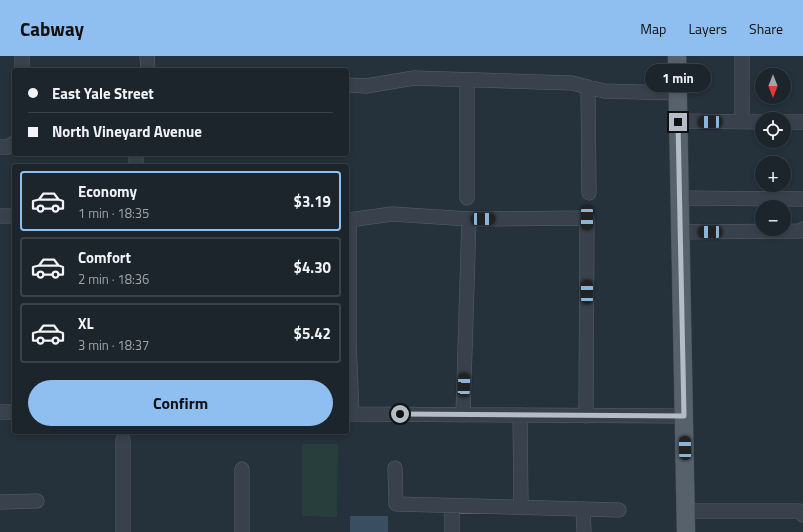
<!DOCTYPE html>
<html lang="en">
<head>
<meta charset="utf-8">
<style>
  body { margin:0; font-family:"Titillium Web",sans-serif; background:#252d34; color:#f1f3f6; height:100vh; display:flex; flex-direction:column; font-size:15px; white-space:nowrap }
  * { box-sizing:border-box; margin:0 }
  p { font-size:13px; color:#a0a5a9 }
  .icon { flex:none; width:22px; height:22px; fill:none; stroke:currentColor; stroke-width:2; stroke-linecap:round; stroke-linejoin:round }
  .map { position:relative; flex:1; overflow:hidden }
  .side { position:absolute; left:12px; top:108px; width:337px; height:270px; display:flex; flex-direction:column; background:#1c252c; border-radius:4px; box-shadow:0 2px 6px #0003,0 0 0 1px #3a4248 }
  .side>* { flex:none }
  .top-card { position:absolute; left:12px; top:12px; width:337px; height:88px; border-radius:4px; box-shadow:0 2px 6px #0003,0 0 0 1px #3a4248; display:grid; align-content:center; height:88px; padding:0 16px; background:#1c252c }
  .needle { width:26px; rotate:180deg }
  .controls { position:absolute; left:755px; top:12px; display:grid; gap:8px }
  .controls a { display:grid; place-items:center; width:36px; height:36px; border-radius:50%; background:#1c252c; box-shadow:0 2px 6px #0003,0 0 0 1px #3a4248; font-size:20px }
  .end { position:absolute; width:18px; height:18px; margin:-9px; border:5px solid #b4bdc7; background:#111; box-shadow:0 0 0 2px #111 }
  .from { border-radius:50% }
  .bubble { position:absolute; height:28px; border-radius:14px; background:#1c252c; box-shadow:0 2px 6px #0003,0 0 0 1px #3a4248; font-size:13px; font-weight:700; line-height:28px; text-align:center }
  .car { position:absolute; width:12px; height:24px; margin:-12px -6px; border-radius:5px; box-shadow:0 0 3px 1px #0007; background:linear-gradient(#222 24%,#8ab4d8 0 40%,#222 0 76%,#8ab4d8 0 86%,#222 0) }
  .top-card b { display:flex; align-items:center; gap:14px; height:38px; font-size:15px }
  .top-card b+b { border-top:1px solid #3a4248 }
  .top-card i { width:10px; height:10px; background:#f1f3f6 }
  ul { padding:7px 0 0; list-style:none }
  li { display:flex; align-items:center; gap:12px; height:60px; margin:0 8px 6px; padding:0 8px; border:2px solid #3a4248; border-radius:4px }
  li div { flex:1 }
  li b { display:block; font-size:15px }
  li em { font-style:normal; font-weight:700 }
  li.selected { border-color:#8fbef1 }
  li>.icon { width:36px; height:36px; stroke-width:1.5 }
  .primary-button { display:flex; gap:8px; margin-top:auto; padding:8px 16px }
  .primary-button a { flex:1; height:46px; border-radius:24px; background:#8fbef1; color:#111; font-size:16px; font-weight:700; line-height:46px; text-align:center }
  header { display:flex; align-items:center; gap:24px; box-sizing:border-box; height:56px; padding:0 20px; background:#8fbef1; color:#111 }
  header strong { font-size:19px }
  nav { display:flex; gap:22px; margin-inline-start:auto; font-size:14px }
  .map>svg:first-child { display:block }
</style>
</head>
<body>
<header>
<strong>Cabway</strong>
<nav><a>Map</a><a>Layers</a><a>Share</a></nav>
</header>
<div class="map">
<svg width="803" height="476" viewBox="0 0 803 476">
  <rect width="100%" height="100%" fill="#25313b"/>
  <!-- green -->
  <path fill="#283e3d" d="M 302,388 L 338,388 L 337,461 L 302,460 Z"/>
  <!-- water -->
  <path fill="#3a4e62" d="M 350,460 L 388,460 L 388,476 L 350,476 Z"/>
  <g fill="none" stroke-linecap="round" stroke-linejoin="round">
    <defs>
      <path id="minor" d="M 147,0 L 148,14
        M 742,0 L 742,65
        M 22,14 L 22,0
        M 347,29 L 366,30 L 414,22 L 572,27 L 604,35 L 678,37
        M 588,31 L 589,137
        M 678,65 L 762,66
        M 784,66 L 803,66
        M 0,91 L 8,91 L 14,87
        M 136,110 L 136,98
        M 467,142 L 467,24
        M 680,142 L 803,143
        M 0,160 L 14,160
        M 469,163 L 587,162 L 586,360
        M 681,176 L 800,175 L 803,173
        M 0,356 L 14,356
        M 347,358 L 684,360
        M 352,358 L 349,285 L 349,164 L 392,158 L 469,163 L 463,359
        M 520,359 L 521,451
        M 123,384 L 123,476
        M 395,412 L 396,448 L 619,454
        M 242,413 L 242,476
        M 0,446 L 37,445
        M 452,450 L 452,476
        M 583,453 L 584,476
        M 686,455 L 799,455 L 803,459"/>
      <path id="major" d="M 677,0 L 686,476"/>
    </defs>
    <!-- minor casing -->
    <use href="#minor" stroke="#57606a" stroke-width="15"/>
    <!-- major casing -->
    <use href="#major" stroke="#454e58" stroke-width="19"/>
    <!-- minor -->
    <use href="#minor" stroke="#39424c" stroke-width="14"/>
    <!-- major -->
    <use href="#major" stroke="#57616c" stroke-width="18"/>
  </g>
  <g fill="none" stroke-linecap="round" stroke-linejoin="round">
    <!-- route -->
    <path stroke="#b4bdc7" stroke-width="5" d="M 400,358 L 684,360 L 678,66"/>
  </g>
</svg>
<div class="controls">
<a><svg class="needle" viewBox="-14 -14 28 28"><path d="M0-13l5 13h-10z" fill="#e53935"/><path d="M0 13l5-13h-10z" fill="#a0a5a9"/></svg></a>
<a><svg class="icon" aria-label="locate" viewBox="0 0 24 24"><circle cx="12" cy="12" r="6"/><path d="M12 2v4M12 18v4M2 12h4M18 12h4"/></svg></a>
<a>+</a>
<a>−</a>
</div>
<i class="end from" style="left:400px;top:358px"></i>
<i class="end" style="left:678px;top:66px"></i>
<div class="bubble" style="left:645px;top:8px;width:66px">1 min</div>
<i class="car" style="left:710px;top:66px;rotate:270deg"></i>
<i class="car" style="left:587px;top:162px;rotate:180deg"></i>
<i class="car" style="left:483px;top:163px;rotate:90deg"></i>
<i class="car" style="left:710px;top:176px;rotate:270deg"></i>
<i class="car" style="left:587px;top:236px;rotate:0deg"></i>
<i class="car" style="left:464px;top:329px;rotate:2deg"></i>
<i class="car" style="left:685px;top:392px;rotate:359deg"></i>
<div class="top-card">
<b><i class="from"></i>East Yale Street</b>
<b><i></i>North Vineyard Avenue</b>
</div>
<section class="side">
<ul>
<li class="selected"><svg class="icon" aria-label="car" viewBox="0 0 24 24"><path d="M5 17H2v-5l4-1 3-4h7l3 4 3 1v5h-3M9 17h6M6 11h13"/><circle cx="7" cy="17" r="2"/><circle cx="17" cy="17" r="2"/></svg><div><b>Economy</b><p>1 min · 18:35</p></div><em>$3.19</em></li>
<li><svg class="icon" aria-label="car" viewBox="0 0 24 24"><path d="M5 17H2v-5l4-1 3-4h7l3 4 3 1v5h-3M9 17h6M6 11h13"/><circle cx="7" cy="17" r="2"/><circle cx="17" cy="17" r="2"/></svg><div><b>Comfort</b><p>2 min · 18:36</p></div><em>$4.30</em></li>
<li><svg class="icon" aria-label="car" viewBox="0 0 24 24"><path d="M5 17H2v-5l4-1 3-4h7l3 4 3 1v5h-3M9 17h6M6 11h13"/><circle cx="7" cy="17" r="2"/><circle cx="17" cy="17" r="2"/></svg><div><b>XL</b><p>3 min · 18:37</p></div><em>$5.42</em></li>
</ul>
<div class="primary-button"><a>Confirm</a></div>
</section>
</div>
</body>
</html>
